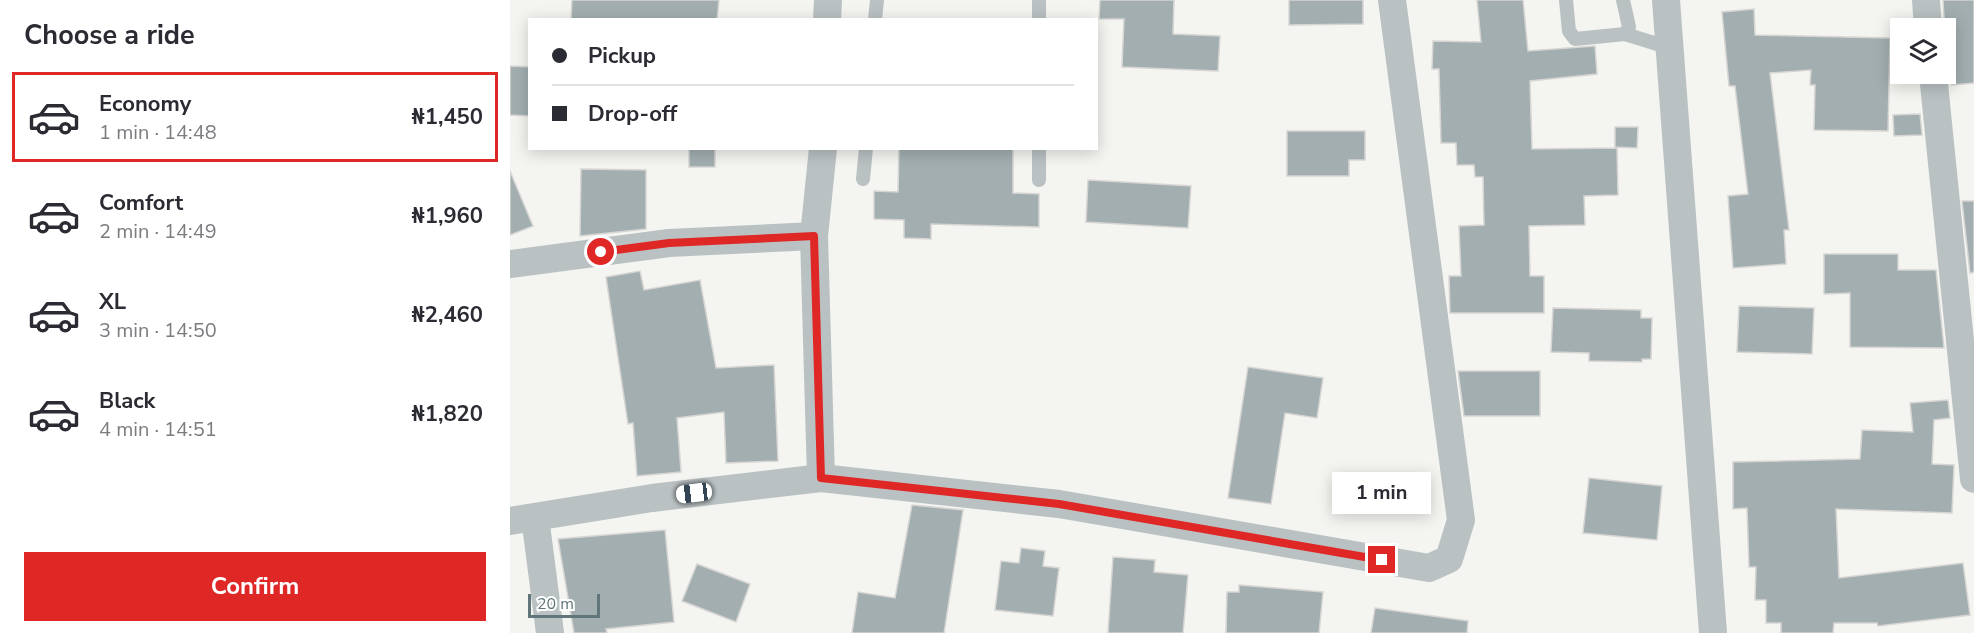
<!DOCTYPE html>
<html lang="en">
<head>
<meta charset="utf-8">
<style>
  body { margin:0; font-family:"Nunito Sans",sans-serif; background:#f7f7f7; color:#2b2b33; height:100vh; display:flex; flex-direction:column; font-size:22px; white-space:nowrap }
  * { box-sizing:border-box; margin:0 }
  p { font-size:20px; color:#7c7c81 }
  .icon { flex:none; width:33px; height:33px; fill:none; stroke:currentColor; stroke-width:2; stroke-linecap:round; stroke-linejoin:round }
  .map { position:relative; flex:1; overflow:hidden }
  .side { display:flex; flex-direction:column; background:#fff; width:510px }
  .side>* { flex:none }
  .top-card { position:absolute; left:18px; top:18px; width:570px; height:132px; border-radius:0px; box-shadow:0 3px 15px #0003; display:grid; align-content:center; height:132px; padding:0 24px; background:#fff }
  .controls { position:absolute; left:1380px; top:18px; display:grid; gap:12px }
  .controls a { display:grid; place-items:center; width:66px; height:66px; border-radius:0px; background:#fff; box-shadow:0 3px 15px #0003; font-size:30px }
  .scale { position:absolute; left:18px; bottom:15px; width:72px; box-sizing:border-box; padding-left:6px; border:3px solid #60767b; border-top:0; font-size:16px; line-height:21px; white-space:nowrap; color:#60767b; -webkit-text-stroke:4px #fff; paint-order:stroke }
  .end { position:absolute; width:27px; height:27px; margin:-14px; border:8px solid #df2726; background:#fff; box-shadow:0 0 0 3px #fff }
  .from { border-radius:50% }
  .bubble { position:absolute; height:42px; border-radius:0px; background:#fff; box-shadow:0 3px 15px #0003; font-size:20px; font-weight:700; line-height:42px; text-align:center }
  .car { position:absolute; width:18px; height:36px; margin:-18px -9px; border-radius:8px; box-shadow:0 0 4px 2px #0007; background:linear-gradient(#fff 24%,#345 0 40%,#fff 0 76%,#345 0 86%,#fff 0) }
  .top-card b { display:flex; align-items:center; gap:21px; height:57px; font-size:22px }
  .top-card b+b { border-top:2px solid #e1e1e2 }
  .top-card i { width:15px; height:15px; background:#2b2b33 }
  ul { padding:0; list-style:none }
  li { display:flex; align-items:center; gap:18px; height:90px; margin:0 12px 9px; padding:0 12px; border:3px solid transparent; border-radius:0px }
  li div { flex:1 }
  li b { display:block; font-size:22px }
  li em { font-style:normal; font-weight:700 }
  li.current { border-color:#df2726 }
  li>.icon { width:54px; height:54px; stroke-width:1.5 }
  h2 { padding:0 24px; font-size:27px; line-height:72px }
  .button { display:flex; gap:12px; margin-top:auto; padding:12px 24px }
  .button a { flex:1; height:69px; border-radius:0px; background:#df2726; color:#fff; font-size:24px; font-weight:700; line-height:69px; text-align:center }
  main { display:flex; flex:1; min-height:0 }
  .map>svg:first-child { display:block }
</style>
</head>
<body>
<main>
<section class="side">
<h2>Choose a ride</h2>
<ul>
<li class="current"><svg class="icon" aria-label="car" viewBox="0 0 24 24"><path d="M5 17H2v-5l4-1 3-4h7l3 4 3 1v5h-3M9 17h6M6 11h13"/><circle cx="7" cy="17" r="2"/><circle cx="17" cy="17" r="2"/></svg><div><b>Economy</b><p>1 min · 14:48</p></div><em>₦1,450</em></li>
<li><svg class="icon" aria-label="car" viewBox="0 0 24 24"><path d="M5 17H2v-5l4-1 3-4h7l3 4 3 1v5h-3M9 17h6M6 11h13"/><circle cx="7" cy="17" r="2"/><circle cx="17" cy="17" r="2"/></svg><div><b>Comfort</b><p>2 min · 14:49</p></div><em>₦1,960</em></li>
<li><svg class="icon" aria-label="car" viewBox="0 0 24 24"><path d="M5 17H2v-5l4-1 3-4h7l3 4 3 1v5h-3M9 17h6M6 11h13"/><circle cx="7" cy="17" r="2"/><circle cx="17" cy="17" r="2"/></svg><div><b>XL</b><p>3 min · 14:50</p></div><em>₦2,460</em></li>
<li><svg class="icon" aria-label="car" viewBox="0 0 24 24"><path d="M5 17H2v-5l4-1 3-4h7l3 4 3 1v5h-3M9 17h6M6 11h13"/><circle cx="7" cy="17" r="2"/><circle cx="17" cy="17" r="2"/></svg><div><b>Black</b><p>4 min · 14:51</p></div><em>₦1,820</em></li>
</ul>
<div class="button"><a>Confirm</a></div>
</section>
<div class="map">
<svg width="1464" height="633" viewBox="0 0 1464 633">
  <rect width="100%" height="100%" fill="#f4f4f0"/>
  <!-- building -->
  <path fill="#a2aeb0" stroke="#d6d5d3" stroke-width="1.5" d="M 62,0 L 209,0 L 207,20 L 61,20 Z
    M 590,0 L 664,0 L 663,34 L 710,36 L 708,71 L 612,67 L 614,19 L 589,19 Z
    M 779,0 L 853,0 L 853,24 L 779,25 Z
    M 967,0 L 1013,0 L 1018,51 L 1085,46 L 1087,74 L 1020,81 L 1022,149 L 1107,148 L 1108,195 L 1074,196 L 1075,225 L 1019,226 L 1020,276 L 1034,276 L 1034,313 L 940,313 L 939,276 L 951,276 L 949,226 L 974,225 L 973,177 L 965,177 L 964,165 L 947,165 L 946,143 L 931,143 L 929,69 L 922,69 L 923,41 L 971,42 Z
    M 1433,0 L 1464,0 L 1464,83 L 1442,85 L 1440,51 L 1436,51 Z
    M 1244,9 L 1245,35 L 1380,38 L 1378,131 L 1304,130 L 1305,85 L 1300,85 L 1301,70 L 1260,73 L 1279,230 L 1274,230 L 1276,264 L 1223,268 L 1218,196 L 1238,194 L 1225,86 L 1219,86 L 1212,12 Z
    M 0,66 L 20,67 L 20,116 L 0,115 Z
    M 1410,114 L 1412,135 L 1384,136 L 1383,115 Z
    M 1105,127 L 1128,127 L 1127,148 L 1105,147 Z
    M 777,131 L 855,131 L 855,160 L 839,160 L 839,176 L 777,176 Z
    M 179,148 L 205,148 L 205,167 L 179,167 Z
    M 389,148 L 503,148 L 503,193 L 529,194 L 529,227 L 421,224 L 421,239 L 394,238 L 394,220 L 364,219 L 364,191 L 388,192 Z
    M 71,169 L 136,170 L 136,229 L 70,236 Z
    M 0,171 L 23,226 L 0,235 Z
    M 578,180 L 681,186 L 678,228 L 576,222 Z
    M 1452,201 L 1464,201 L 1464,272 L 1460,273 Z
    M 1314,254 L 1388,254 L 1388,270 L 1426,270 L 1434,348 L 1340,347 L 1340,293 L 1314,294 Z
    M 130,271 L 134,290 L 190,280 L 206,368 L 264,365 L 268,461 L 216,463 L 214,412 L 167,418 L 171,472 L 127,476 L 123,423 L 118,424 L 96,277 Z
    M 1229,306 L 1304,308 L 1302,354 L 1227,352 Z
    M 1043,308 L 1131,310 L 1131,318 L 1142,318 L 1141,359 L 1132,359 L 1132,362 L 1079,361 L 1079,353 L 1041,352 Z
    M 738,367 L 813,378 L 807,418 L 775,413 L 761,504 L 718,498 Z
    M 948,371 L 1030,371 L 1030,416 L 954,416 Z
    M 1438,400 L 1440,418 L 1424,420 L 1422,464 L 1444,465 L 1442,513 L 1326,509 L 1329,578 L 1453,563 L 1460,615 L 1368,626 L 1367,623 L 1324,623 L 1323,633 L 1271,633 L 1271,623 L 1256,623 L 1256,600 L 1245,600 L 1246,567 L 1239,567 L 1237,508 L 1223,509 L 1223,462 L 1350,459 L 1352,430 L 1403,432 L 1400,403 Z
    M 1079,478 L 1152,486 L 1147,540 L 1073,533 Z
    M 402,505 L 453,510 L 434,633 L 342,633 L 348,592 L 385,598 Z
    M 155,530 L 164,622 L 96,629 L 97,633 L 64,633 L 48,539 Z
    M 511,548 L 535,551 L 533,566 L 549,568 L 543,616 L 485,610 L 491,561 L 509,563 Z
    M 603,557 L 645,560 L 644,572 L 678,575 L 673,633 L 598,633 Z
    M 187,564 L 240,584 L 226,622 L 172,601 Z
    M 729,585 L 813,592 L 809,633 L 716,633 L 717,592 L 729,592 Z
    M 865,608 L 958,621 L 957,633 L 861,633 Z"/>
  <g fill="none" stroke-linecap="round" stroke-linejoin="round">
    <!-- lane -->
    <path stroke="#bac1c3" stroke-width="14" d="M 1056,0 L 1059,31 L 1065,39 L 1115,34 L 1119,27 L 1113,0
      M 365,20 L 367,0
      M 529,20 L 529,0
      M 1115,34 L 1160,48
      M 353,179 L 356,148
      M 529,180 L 529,148"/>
    <!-- street -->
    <path stroke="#bac1c3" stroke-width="28" d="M 1156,0 L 1203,633
      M 1416,0 L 1418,28
      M 317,20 L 318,0
      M 1423,74 L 1464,479
      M 313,148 L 304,236 L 311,478 L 549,504 L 919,568 L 939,559 L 951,520 L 882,0
      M 0,264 L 159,243 L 304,236
      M 25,517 L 40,633
      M 0,521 L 142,498 L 311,478"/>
  </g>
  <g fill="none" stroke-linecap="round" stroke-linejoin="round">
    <!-- route -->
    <path stroke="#df2726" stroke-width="8" d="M 91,252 L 159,243 L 304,236 L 311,478 L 549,504 L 872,560"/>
  </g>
</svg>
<div class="controls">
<a><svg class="icon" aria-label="layers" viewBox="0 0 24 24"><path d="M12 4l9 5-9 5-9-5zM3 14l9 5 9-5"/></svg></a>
</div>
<div class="scale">20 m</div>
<i class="end from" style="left:91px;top:252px"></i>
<i class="end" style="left:872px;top:560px"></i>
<div class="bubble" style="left:822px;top:472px;width:99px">1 min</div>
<i class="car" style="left:184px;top:493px;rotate:263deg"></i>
<div class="top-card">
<b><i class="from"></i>Pickup</b>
<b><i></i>Drop-off</b>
</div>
</div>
</main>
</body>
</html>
